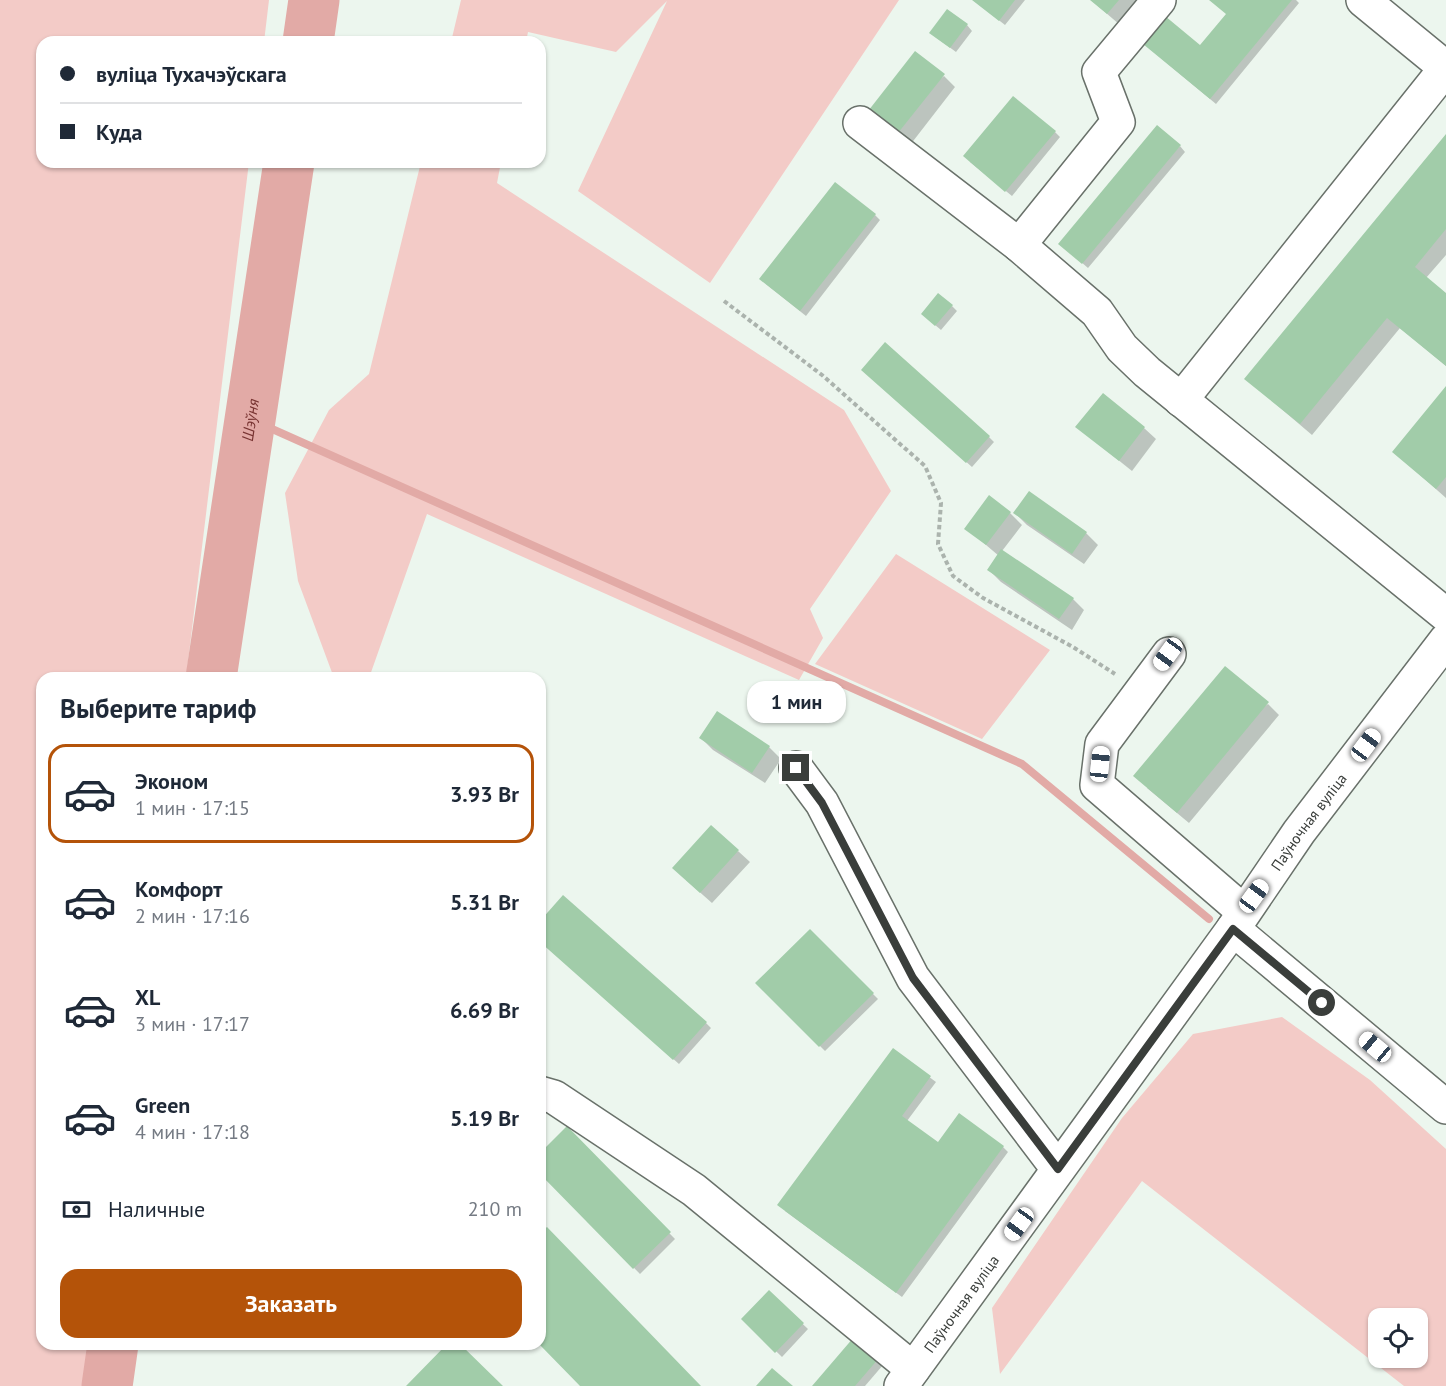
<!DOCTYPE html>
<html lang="ru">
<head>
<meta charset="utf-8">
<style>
  body { margin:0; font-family:"PT Sans",sans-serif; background:#f2f2f3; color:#1f2937; height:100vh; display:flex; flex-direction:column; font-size:22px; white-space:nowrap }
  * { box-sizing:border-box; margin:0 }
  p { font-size:20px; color:#747a83 }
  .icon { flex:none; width:33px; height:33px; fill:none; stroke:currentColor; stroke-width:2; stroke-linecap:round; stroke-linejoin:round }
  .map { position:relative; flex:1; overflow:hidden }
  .panel { position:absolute; left:36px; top:672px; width:510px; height:678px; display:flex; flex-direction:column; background:#fff; border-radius:18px; box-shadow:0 2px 4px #0004 }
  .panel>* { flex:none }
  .top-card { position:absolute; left:36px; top:36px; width:510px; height:132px; border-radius:18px; box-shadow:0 2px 4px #0004; display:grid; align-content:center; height:132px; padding:0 24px; background:#fff }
  .tools { position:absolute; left:1368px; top:1308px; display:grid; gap:12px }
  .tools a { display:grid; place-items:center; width:60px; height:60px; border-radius:12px; background:#fff; box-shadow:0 2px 4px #0004; font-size:30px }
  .end { position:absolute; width:27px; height:27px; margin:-14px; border:8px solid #3a3e3b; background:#fff; box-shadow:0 0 0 3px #fff }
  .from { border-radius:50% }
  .bubble { position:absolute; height:42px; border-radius:18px; background:#fff; box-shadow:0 2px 4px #0004; font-size:20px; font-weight:600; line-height:42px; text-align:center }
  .car { position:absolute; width:18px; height:36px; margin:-18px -9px; border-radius:8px; box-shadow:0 0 4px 2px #0007; background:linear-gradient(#fff 24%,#345 0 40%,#fff 0 76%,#345 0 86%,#fff 0) }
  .top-card b { display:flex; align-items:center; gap:21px; height:57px; font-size:22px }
  .top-card b+b { border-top:2px solid #e0e1e3 }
  .top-card i { width:15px; height:15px; background:#1f2937 }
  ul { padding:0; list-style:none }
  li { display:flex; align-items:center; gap:18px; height:99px; margin:0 12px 9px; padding:0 12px; border:3px solid transparent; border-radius:18px }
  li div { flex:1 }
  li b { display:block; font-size:22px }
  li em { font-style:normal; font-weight:600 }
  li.selected { border-color:#b45309 }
  li>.icon { width:54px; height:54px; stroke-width:1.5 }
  h2 { padding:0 24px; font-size:27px; line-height:72px }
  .pay { display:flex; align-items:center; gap:15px; height:66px; padding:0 24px; font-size:22px }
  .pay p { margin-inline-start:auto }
  .button { display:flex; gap:12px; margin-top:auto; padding:12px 24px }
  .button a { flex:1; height:69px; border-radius:18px; background:#b45309; color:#fff; font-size:24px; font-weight:600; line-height:69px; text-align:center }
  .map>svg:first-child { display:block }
</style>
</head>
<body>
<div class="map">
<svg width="1446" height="1386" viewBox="0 0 1446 1386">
  <rect width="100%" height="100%" fill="#ecf6ee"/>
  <!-- green -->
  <path fill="#f3cbc7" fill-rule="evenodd" d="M 0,0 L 269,0 L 264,42 L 42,42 L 42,162 L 249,162 L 186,678 L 42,678 L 42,1344 L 104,1344 L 98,1386 L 0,1386 Z
    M 461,0 L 899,0 L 710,283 L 578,191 L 667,1 L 616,52 L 528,32 L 526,42 L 451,42 Z
    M 421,162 L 501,162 L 497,183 L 844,410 L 891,491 L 810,609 L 823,638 L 799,680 L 427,514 L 369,678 L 334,678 L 298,581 L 285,493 L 329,410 L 369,374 Z
    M 896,554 L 1050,650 L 982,739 L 815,664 Z
    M 1282,1017 L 1370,1080 L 1446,1149 L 1446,1386 L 1404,1386 L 1142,1181 L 1000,1374 L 992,1308 L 1122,1118 L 1193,1034 ZM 1378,1318 L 1418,1318 L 1418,1358 L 1378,1358 Z"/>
  <!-- shadow -->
  <path fill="#0003" d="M 973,0 L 1025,0 L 1005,25 Z
    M 1091,0 L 1141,0 L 1120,25 Z
    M 1210,0 L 1296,0 L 1299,3 L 1216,104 L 1150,49 L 1200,47 L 1228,14 Z
    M 967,25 L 972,31 L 956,52 L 937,38 Z
    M 944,76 L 955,87 L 907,149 L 878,127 Z
    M 1055,132 L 1060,137 L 1012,196 L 970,162 Z
    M 1446,136 L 1446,255 L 1426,278 L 1446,295 L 1446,366 L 1400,328 L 1312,435 L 1246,379 Z
    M 1180,146 L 1185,152 L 1088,268 L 1066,249 Z
    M 875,215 L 880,220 L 806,316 L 766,284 Z
    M 952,306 L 957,311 L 941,330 L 928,319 Z
    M 868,375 L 989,437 L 994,442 L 972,467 Z
    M 1446,389 L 1446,498 L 1394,452 Z
    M 1077,427 L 1144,428 L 1156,439 L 1132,471 Z
    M 1029,494 L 1086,533 L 1098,545 L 1084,564 L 1027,525 L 1015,513 Z
    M 1010,513 L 1022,525 L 1002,551 L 1073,599 L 1084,610 L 1072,630 L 1001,582 L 989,570 L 999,556 L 966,528 Z
    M 1268,704 L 1279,715 L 1189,823 L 1147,788 Z
    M 701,738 L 769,747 L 781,759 L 765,783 L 713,750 Z
    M 738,851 L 750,862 L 712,903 L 686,880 Z
    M 540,923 L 706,1023 L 711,1028 L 679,1064 L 540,941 Z
    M 810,931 L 878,999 L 825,1051 L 757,983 Z
    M 893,1050 L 936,1082 L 907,1121 L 938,1144 L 1003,1147 L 1008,1152 L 902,1297 L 785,1211 Z
    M 567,1129 L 675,1239 L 640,1274 L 540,1172 L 540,1156 Z
    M 769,1292 L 808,1329 L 782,1357 L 743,1319 Z
    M 854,1339 L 883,1365 L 865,1386 L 814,1386 Z"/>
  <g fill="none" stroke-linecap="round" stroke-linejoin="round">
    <!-- stream -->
    <path stroke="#e2aaa6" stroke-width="8" d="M 250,419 L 1022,764 L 1209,919"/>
    <!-- river -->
    <g stroke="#e2aaa6" stroke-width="51">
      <path d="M 308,42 L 314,0"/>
      <path id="s1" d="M 211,678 L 289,162"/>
      <path d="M 107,1386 L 113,1344"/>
    </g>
  </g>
  <!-- building -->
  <path fill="#a1cca9" d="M 972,0 L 1015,0 L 999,21 Z
    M 1090,0 L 1119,0 L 1107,14 Z
    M 1209,0 L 1292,0 L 1210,99 L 1143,44 L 1165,16 L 1200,45 L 1226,14 Z
    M 947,9 L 968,24 L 950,48 L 929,33 Z
    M 915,51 L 945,74 L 894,138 L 865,115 Z
    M 1013,96 L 1056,131 L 1005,192 L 963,156 Z
    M 1157,125 L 1181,145 L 1082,264 L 1058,244 Z
    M 1446,134 L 1446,229 L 1415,267 L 1446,293 L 1446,366 L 1387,318 L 1300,424 L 1244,379 Z
    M 835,182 L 876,214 L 800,311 L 759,279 Z
    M 938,293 L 953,305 L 935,326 L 921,314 Z
    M 885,342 L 990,436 L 966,463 L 861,370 Z
    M 1446,386 L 1446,477 L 1436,489 L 1392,452 Z
    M 1103,393 L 1145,427 L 1119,461 L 1075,427 Z
    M 1029,491 L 1087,532 L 1072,554 L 1013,513 Z
    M 989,495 L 1011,512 L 986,545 L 964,529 Z
    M 1001,549 L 1074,598 L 1059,619 L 987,570 Z
    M 1225,666 L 1269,702 L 1177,813 L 1133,776 Z
    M 717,711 L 770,746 L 752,773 L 699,738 Z
    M 711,825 L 739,850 L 700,893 L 672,868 Z
    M 563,895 L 707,1022 L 673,1060 L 540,942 L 540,921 Z
    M 810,929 L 874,993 L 819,1047 L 755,983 Z
    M 893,1048 L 931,1076 L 902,1116 L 938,1142 L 959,1113 L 1004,1146 L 896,1293 L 777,1205 Z
    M 567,1126 L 671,1232 L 633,1269 L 540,1174 L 540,1153 Z
    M 547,1227 L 701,1386 L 580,1386 L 540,1345 L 540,1233 Z
    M 769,1290 L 804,1323 L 775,1353 L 741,1319 Z
    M 854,1337 L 879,1358 L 855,1386 L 812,1386 Z
    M 447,1344 L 460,1344 L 503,1386 L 406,1386 Z
    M 772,1368 L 793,1386 L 756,1386 Z"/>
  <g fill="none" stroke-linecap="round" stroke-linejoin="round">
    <defs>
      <g id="minor">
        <path d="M 1159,0 L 1099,72 L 1118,122 L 1019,245 L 1097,312 L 1122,348 L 1147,372 L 1446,615"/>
        <path d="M 1363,0 L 1446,68"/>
        <path d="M 860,123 L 1019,245"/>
        <path d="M 1181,400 L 1446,68"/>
        <path d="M 1169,654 L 1102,744 L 1097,785 L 1243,911"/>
        <path d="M 796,768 L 822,803 L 913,978 L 1058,1169"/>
        <path d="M 1233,929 L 1446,1107"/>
        <path d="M 540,1093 L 554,1097 L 694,1190 L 913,1369"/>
        <path id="s2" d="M 901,1386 L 1233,929 L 1299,832 L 1446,640"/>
      </g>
    </defs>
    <!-- minor casing -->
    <use href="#minor" stroke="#69716a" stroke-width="36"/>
    <!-- path -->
    <path stroke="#abb3ad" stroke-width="4" stroke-dasharray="4.5 3" stroke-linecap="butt" d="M 724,301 L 822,375 L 925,466 L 941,503 L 938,544 L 953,576 L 983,598 L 1073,647 L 1115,674"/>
    <!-- minor -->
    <use href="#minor" stroke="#fff" stroke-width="33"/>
  </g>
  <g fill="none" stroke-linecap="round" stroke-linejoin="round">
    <!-- route -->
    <path stroke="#3a3e3b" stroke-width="8" d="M 796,768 L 822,803 L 913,978 L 1058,1169 L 1233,929 L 1322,1003"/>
  </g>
  <g text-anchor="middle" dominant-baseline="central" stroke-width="5" stroke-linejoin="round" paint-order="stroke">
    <!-- street labels -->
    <g font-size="15" fill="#3a3e3b" stroke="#ecf6ee">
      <text stroke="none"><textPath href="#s2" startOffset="696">Паўночная вуліца</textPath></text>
      <text stroke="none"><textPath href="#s2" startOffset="102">Паўночная вуліца</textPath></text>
    </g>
    <!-- water labels -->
    <g font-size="16" font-style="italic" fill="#783432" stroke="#ecf6ee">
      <text stroke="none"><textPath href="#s1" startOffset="261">Шэўня</textPath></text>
    </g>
  </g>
</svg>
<div class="tools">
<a><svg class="icon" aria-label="locate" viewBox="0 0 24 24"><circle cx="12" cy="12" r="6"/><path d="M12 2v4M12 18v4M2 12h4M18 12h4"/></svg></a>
</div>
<i class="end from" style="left:1322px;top:1003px"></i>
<i class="end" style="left:796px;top:768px"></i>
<div class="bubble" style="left:747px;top:681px;width:99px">1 мин</div>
<i class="car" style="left:1168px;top:654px;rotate:216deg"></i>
<i class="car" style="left:1366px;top:745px;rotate:37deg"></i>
<i class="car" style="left:1100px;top:764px;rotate:6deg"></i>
<i class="car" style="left:1254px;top:896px;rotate:36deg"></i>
<i class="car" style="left:1375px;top:1047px;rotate:310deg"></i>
<i class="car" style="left:1019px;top:1224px;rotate:216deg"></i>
<div class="top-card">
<b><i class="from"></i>вуліца Тухачэўскага</b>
<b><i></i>Куда</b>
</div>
<section class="panel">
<h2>Выберите тариф</h2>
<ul>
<li class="selected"><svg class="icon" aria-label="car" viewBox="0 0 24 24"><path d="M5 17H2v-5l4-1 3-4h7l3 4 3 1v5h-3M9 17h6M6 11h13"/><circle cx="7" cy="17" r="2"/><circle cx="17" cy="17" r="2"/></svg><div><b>Эконом</b><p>1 мин · 17:15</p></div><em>3.93 Br</em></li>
<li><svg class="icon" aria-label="car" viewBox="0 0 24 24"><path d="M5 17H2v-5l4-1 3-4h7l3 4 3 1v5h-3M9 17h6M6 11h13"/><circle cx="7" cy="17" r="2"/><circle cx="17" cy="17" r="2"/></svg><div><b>Комфорт</b><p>2 мин · 17:16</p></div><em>5.31 Br</em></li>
<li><svg class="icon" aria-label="car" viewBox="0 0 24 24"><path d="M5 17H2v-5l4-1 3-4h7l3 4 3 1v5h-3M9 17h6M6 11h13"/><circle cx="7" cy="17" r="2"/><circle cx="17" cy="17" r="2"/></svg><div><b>XL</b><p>3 мин · 17:17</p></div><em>6.69 Br</em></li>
<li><svg class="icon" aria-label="car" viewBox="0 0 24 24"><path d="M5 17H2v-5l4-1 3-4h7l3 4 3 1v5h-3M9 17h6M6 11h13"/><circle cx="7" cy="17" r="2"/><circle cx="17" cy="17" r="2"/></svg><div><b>Green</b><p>4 мин · 17:18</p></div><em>5.19 Br</em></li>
</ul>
<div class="pay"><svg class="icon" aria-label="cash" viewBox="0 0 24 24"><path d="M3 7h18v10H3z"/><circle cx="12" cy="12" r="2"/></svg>Наличные<p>210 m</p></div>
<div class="button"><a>Заказать</a></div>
</section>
</div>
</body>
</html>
